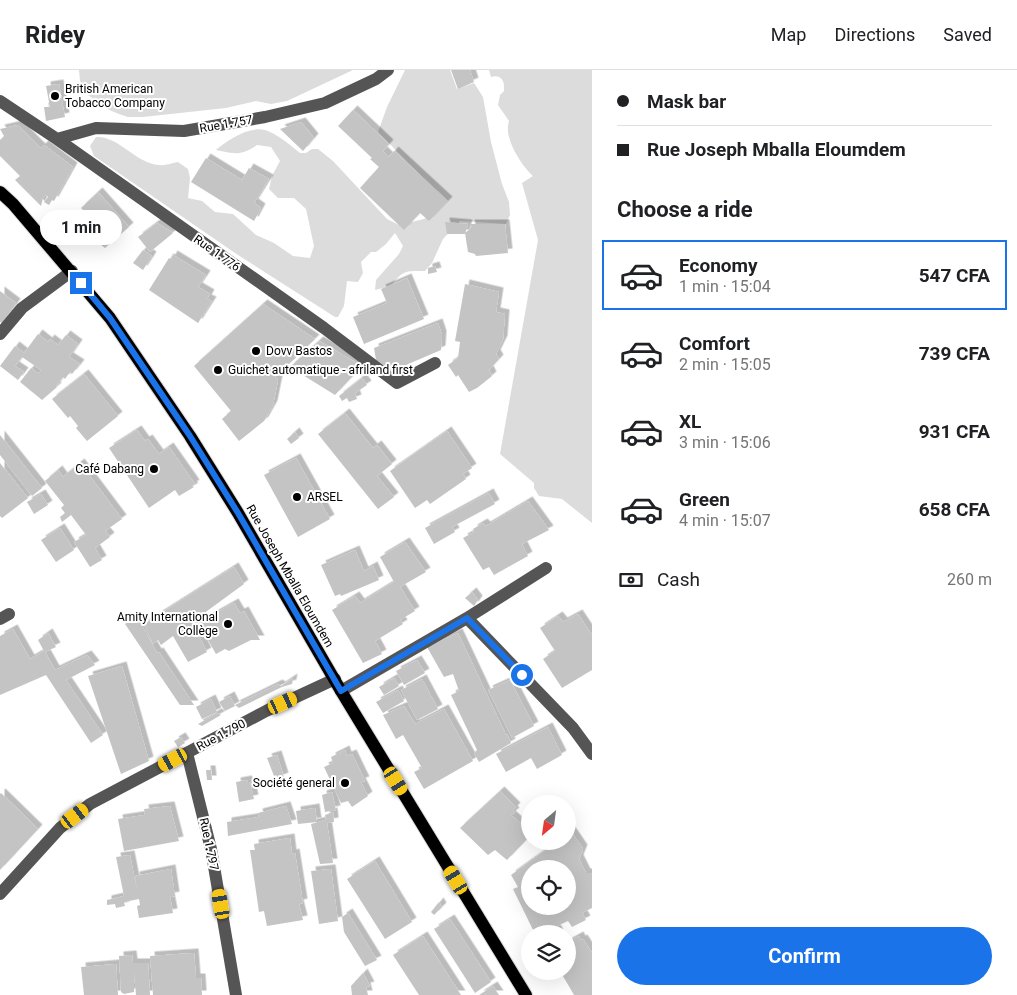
<!DOCTYPE html>
<html lang="en">
<head>
<meta charset="utf-8">
<style>
  body { margin:0; font-family:Roboto,sans-serif; background:#f2f2f2; color:#202124; height:100vh; display:flex; flex-direction:column; font-size:19px; white-space:nowrap }
  * { box-sizing:border-box; margin:0 }
  p { font-size:16px; color:#757577 }
  .icon { flex:none; width:28px; height:28px; fill:none; stroke:currentColor; stroke-width:2; stroke-linecap:round; stroke-linejoin:round }
  .map { position:relative; flex:1; overflow:hidden }
  .details { display:flex; flex-direction:column; background:#fff; width:425px }
  .details>* { flex:none }
  .top-card { display:grid; align-content:center; height:110px; padding:0 25px; background:#fff }
  .needle { width:32px; rotate:209deg }
  .buttons { position:absolute; left:521px; top:725px; display:grid; gap:10px }
  .buttons a { display:grid; place-items:center; width:55px; height:55px; border-radius:50%; background:#fff; box-shadow:0 5px 20px #0002; font-size:25px }
  .end { position:absolute; width:22px; height:22px; margin:-11px; border:6px solid #1a73e8; background:#fff; box-shadow:0 0 0 2px #fff }
  .from { border-radius:50% }
  .bubble { position:absolute; height:35px; border-radius:18px; background:#fff; box-shadow:0 5px 20px #0002; font-size:16px; font-weight:700; line-height:35px; text-align:center }
  .car { position:absolute; width:15px; height:30px; margin:-15px -8px; border-radius:6px; box-shadow:0 0 4px 1px #0007; background:linear-gradient(#f5c518 24%,#345 0 40%,#f5c518 0 76%,#345 0 86%,#f5c518 0) }
  .top-card b { display:flex; align-items:center; gap:18px; height:48px; font-size:19px }
  .top-card b+b { border-top:1px solid #e0e0e0 }
  .top-card i { width:12px; height:12px; background:#202124 }
  ul { padding:0; list-style:none }
  li { display:flex; align-items:center; gap:15px; height:70px; margin:0 10px 8px; padding:0 15px; border:2px solid transparent; border-radius:0px }
  li div { flex:1 }
  li b { display:block; font-size:19px }
  li em { font-style:normal; font-weight:700 }
  li.active { border-color:#1a73e8 }
  li>.icon { width:45px; height:45px; stroke-width:1.5 }
  h2 { padding:0 25px; font-size:22px; line-height:60px }
  .pay { display:flex; align-items:center; gap:12px; height:55px; padding:0 25px; font-size:19px }
  .pay p { margin-inline-start:auto }
  .action { display:flex; gap:10px; margin-top:auto; padding:10px 25px }
  .action a { flex:1; height:58px; border-radius:30px; background:#1a73e8; color:#fff; font-size:20px; font-weight:700; line-height:58px; text-align:center }
  header { display:flex; align-items:center; gap:30px; box-sizing:border-box; height:70px; padding:0 25px; background:#fff; border-bottom:1px solid #e0e0e0 }
  header strong { font-size:24px }
  nav { display:flex; gap:28px; margin-inline-start:auto; font-size:18px }
  main { display:flex; flex:1; min-height:0 }
  .map>svg:first-child { display:block }
</style>
</head>
<body>
<header>
<strong>Ridey</strong>
<nav><a>Map</a><a>Directions</a><a>Saved</a></nav>
</header>
<main>
<div class="map">
<svg width="592" height="925" viewBox="0 0 592 925">
  <defs>
    <filter id="shadow"><feDropShadow dx="4.5" dy="-4.5" stdDeviation="0" flood-color="#0004"/></filter>
  </defs>
  <rect width="100%" height="100%" fill="#fff"/>
  <!-- green -->
  <path fill="#dcdcdc" d="M 79,0 L 353,0 L 287,31 L 271,34 L 256,31 L 226,38 L 143,47 L 128,47 L 119,44 L 107,39 L 88,25 L 80,11 Z
    M 405,0 L 450,0 L 457,19 L 474,13 L 483,27 L 491,72 L 502,114 L 509,132 L 510,145 L 506,154 L 460,151 L 443,169 L 432,193 L 425,201 C 405,201 403,200 391,216 L 375,220 L 376,210 L 399,184 L 403,176 L 395,163 L 386,174 L 376,182 L 371,182 L 361,192 L 363,203 L 358,212 L 347,211 L 344,236 L 338,247 L 335,247 L 235,183 L 94,86 L 90,76 L 96,67 C 119,66 135,93 159,95 C 165,96 172,93 178,92 L 188,99 L 190,108 L 188,128 L 202,131 L 215,142 L 233,144 L 256,165 L 274,173 L 293,186 L 310,188 L 314,176 L 306,139 L 294,128 L 278,128 L 269,119 L 272,106 L 280,91 L 271,77 L 257,75 C 241,86 235,84 216,80 C 229,69 253,53 270,62 C 281,67 291,76 300,83 L 306,83 L 312,79 L 318,79 L 333,91 L 387,149 L 399,155 L 424,149 L 440,139 L 437,122 L 378,62 L 387,37 Z
    M 489,0 L 592,0 L 592,453 L 562,429 L 539,426 L 534,418 L 534,413 L 500,384 L 538,170 L 522,113 L 533,106 C 521,95 503,67 509,51 L 498,35 L 500,25 L 504,21 C 505,12 502,4 491,7 Z"/>
  <!-- building -->
  <path fill="#c4c4c4" fill-rule="evenodd" filter="url(#shadow)" d="M 451,0 L 470,0 L 474,12 L 458,19 Z
    M 59,14 L 65,47 L 46,51 L 44,37 L 50,37 L 46,16 Z
    M 353,40 L 389,74 L 383,81 L 389,87 L 394,81 L 448,131 L 429,151 L 420,143 L 404,160 L 360,118 L 379,97 L 370,89 L 372,88 L 338,56 Z
    M 301,52 L 314,68 L 303,81 L 280,59 Z
    M 18,55 L 41,78 L 44,75 L 73,97 L 54,131 L 52,130 L 49,135 L 44,132 L 48,127 L 46,125 L 43,128 L 41,136 L 15,110 L 20,106 L 0,86 L 0,70 L 4,66 L 0,59 Z
    M 206,88 L 242,110 L 249,98 L 269,109 L 254,133 L 261,138 L 254,151 L 191,112 Z
    M 98,122 L 129,157 L 105,178 L 96,171 L 94,173 L 82,159 L 93,150 L 81,138 Z
    M 445,152 L 468,154 L 465,164 L 447,164 Z
    M 157,153 L 173,163 L 150,182 L 138,167 Z
    M 470,154 L 505,154 L 508,183 L 476,186 L 475,184 L 468,182 L 465,163 L 471,158 Z
    M 143,180 L 152,186 L 143,200 L 133,193 Z
    M 173,185 L 206,205 L 198,217 L 210,224 L 207,229 L 212,231 L 198,253 L 149,220 L 169,188 L 171,189 Z
    M 435,196 L 437,202 L 428,204 L 428,198 Z
    M 407,208 L 424,249 L 364,274 L 353,247 L 387,233 L 381,219 Z
    M 465,214 L 499,222 L 496,242 L 505,244 L 503,270 L 496,284 L 499,289 L 489,300 L 492,306 L 477,318 L 469,322 L 458,305 L 456,307 L 448,295 L 458,288 L 460,272 L 455,271 Z
    M 0,221 L 16,233 L 2,253 L 0,252 Z
    M 263,234 L 315,269 L 289,294 L 273,304 L 278,310 L 273,335 L 264,351 L 239,371 L 222,349 L 231,341 L 194,296 Z
    M 438,253 L 442,265 L 441,280 L 392,301 L 376,290 L 374,278 Z
    M 38,264 L 48,272 L 50,269 L 58,275 L 66,265 L 78,274 L 69,287 L 80,294 L 72,304 L 70,302 L 65,309 L 63,307 L 56,316 L 57,317 L 42,330 L 20,312 L 31,298 L 39,304 L 41,300 L 22,287 L 15,296 L 24,302 L 18,310 L 0,296 L 15,276 L 24,283 Z
    M 319,271 L 362,296 L 335,325 L 290,297 Z
    M 84,304 L 118,346 L 87,371 L 76,358 L 78,356 L 70,346 L 68,348 L 52,329 Z
    M 362,308 L 367,315 L 355,323 L 357,329 L 349,332 L 347,328 L 342,331 L 339,326 Z
    M 345,343 L 373,378 L 377,375 L 392,394 L 377,406 L 394,427 L 378,439 L 318,364 Z
    M 137,360 L 145,371 L 148,369 L 159,384 L 169,377 L 195,414 L 192,416 L 194,417 L 179,426 L 175,420 L 149,438 L 109,378 Z
    M 447,361 L 472,398 L 463,404 L 466,409 L 430,434 L 427,430 L 415,438 L 390,401 Z
    M 295,362 L 299,368 L 291,374 L 287,369 Z
    M 0,365 L 42,418 L 32,426 L 0,385 Z
    M 296,388 L 330,449 L 298,467 L 264,405 Z
    M 0,393 L 28,428 L 2,448 L 0,446 Z
    M 80,393 L 122,449 L 105,461 L 110,467 L 95,478 L 102,490 L 90,497 L 74,472 L 86,465 L 71,445 L 62,452 L 60,447 L 65,443 L 61,438 L 64,435 L 45,411 L 58,400 L 63,407 Z
    M 489,423 L 495,434 L 452,457 L 455,462 L 434,474 L 425,458 Z
    M 41,424 L 48,435 L 34,444 L 27,432 Z
    M 528,431 L 549,460 L 522,474 L 528,486 L 494,505 L 489,497 L 483,500 L 463,468 L 474,462 L 473,459 L 483,453 L 486,456 Z
    M 60,458 L 74,480 L 56,492 L 41,470 Z
    M 405,472 L 426,502 L 400,517 L 415,541 L 400,550 L 403,554 L 375,571 L 382,584 L 363,593 L 332,540 L 355,526 L 360,533 L 394,512 L 380,487 Z
    M 355,480 L 364,501 L 373,496 L 379,510 L 341,526 L 340,524 L 335,526 L 321,495 Z
    M 234,497 L 244,514 L 192,552 L 207,582 L 188,592 L 173,566 L 161,575 L 158,570 L 153,574 L 144,554 Z
    M 472,522 L 478,530 L 474,536 L 465,528 Z
    M 234,533 L 240,543 L 244,541 L 260,570 L 251,570 L 229,581 L 225,579 L 216,584 L 198,553 Z
    M 578,544 L 592,565 L 592,600 L 562,618 L 543,589 L 555,581 L 540,558 L 558,546 L 563,552 Z
    M 137,546 L 157,583 L 159,582 L 194,635 L 180,635 L 125,554 Z
    M 13,559 L 30,589 L 44,581 L 38,570 L 48,563 L 56,577 L 45,582 L 55,600 L 87,585 L 95,595 L 66,610 L 103,665 L 91,673 L 46,605 L 0,625 L 0,566 Z
    M 458,563 L 506,665 L 507,664 L 511,673 L 479,692 L 474,683 L 477,680 L 451,625 L 459,621 L 453,604 L 444,607 L 427,577 Z
    M 417,590 L 425,603 L 404,615 L 396,601 Z
    M 122,596 L 149,691 L 121,704 L 88,606 Z
    M 293,608 L 292,614 L 282,617 L 239,638 L 235,635 L 278,614 L 281,616 Z
    M 394,608 L 399,616 L 384,625 L 379,617 Z
    M 422,609 L 438,639 L 417,650 L 401,620 Z
    M 510,610 L 534,656 L 512,668 L 488,620 Z
    M 398,620 L 404,631 L 383,643 L 376,632 Z
    M 230,626 L 235,636 L 225,641 L 219,632 Z
    M 211,629 L 217,642 L 202,649 L 196,637 Z
    M 404,636 L 415,654 L 444,639 L 473,691 L 424,719 L 414,702 L 422,698 L 403,665 L 396,669 L 383,645 Z
    M 217,643 L 221,645 L 202,656 L 198,654 Z
    M 548,657 L 562,685 L 537,699 L 531,688 L 506,702 L 496,684 Z
    M 181,667 L 185,673 L 178,677 L 174,671 Z
    M 345,680 L 347,686 L 352,684 L 365,711 L 361,712 L 368,726 L 352,737 L 348,731 L 341,733 L 324,697 L 333,693 L 331,687 Z
    M 277,685 L 284,707 L 279,709 L 276,705 L 274,706 L 267,688 Z
    M 206,700 L 211,700 L 212,710 L 207,710 Z
    M 247,710 L 248,712 L 250,712 L 254,729 L 239,732 L 236,712 Z
    M 500,721 L 516,737 L 513,740 L 515,742 L 511,745 L 530,762 L 530,766 L 507,790 L 495,780 L 488,785 L 460,758 Z
    M 332,722 L 336,740 L 325,742 L 322,725 Z
    M 1,723 L 38,759 L 0,800 L 0,724 Z
    M 170,736 L 179,771 L 124,781 L 118,749 L 145,745 L 144,739 Z
    M 286,736 L 292,754 L 228,766 L 227,752 L 259,747 L 258,743 Z
    M 315,738 L 317,752 L 298,754 L 296,741 Z
    M 333,742 L 334,752 L 327,753 L 333,793 L 320,794 L 311,754 L 326,750 L 325,745 Z
    M 568,757 L 583,779 L 579,789 L 586,803 L 592,803 L 592,838 L 582,843 L 586,850 L 572,857 L 568,851 L 555,857 L 559,864 L 535,864 L 513,819 L 518,817 L 511,805 L 550,777 L 555,771 L 568,771 ZM 530,799 L 568,799 L 568,836 L 530,836 Z
    M 290,768 L 292,784 L 295,783 L 303,833 L 299,834 L 303,850 L 267,856 L 264,841 L 259,842 L 250,780 L 255,780 L 254,774 Z
    M 130,785 L 137,821 L 135,806 L 171,799 L 175,826 L 170,827 L 173,843 L 139,848 L 137,836 L 140,835 L 139,829 L 124,832 L 125,836 L 116,838 L 115,834 L 107,835 L 107,830 L 124,826 L 116,787 Z
    M 375,791 L 412,852 L 385,869 L 347,809 Z
    M 331,799 L 338,851 L 319,854 L 311,801 Z
    M 439,832 L 442,837 L 434,845 L 431,842 Z
    M 348,843 L 377,890 L 365,896 L 344,862 L 342,847 Z
    M 450,849 L 491,912 L 475,923 L 434,859 Z
    M 423,866 L 461,925 L 419,925 L 393,885 Z
    M 579,866 L 581,870 L 583,869 L 592,883 L 592,925 L 574,925 L 560,901 L 568,901 L 568,872 Z
    M 194,883 L 196,908 L 201,908 L 202,925 L 153,925 L 150,886 Z
    M 132,885 L 133,893 L 148,893 L 150,925 L 136,925 L 134,902 L 134,922 L 124,924 L 121,922 L 119,886 Z
    M 116,894 L 118,925 L 84,925 L 81,897 Z
    M 363,903 L 370,916 L 366,917 L 368,925 L 352,925 L 351,916 Z
    M 493,916 L 499,925 L 479,925 Z"/>
  <g fill="none" stroke-linecap="round" stroke-linejoin="round">
    <defs>
      <path id="major" d="M 0,122 L 13,134 L 110,248 L 190,366 L 238,443 L 341,621 L 526,925"/>
    </defs>
    <!-- major casing -->
    <use href="#major" stroke="#dbdbdb" stroke-width="14"/>
    <!-- minor -->
    <path stroke="#555" stroke-width="12" d="M 0,31 L 57,69 L 324,258 L 397,313 L 435,293
      M 57,69 L 96,58 L 184,61 L 265,47 L 325,33 L 376,9 L 388,0
      M 0,264 L 22,238 L 72,201
      M 467,548 L 546,498
      M 0,549 L 9,544
      M 341,621 L 467,548 L 573,658 L 592,684
      M 187,683 L 211,779 L 236,925
      M 0,824 L 60,758 L 90,734 L 266,641 L 335,609"/>
    <!-- major -->
    <use href="#major" stroke="#000" stroke-width="12"/>
  </g>
  <g fill="none" stroke-linecap="round" stroke-linejoin="round">
    <!-- route -->
    <path stroke="#1a73e8" stroke-width="6" d="M 81,213 L 110,248 L 190,366 L 238,443 L 341,621 L 467,548 L 522,605"/>
  </g>
  <!-- markers -->
  <g fill="#000" stroke="#fff" stroke-width="2">
    <circle cx="55" cy="26" r="5"/>
    <circle cx="256" cy="281" r="5"/>
    <circle cx="218" cy="300" r="5"/>
    <circle cx="154" cy="399" r="5"/>
    <circle cx="297" cy="427" r="5"/>
    <circle cx="228" cy="554" r="5"/>
    <circle cx="345" cy="713" r="5"/>
  </g>
  <g text-anchor="middle" dominant-baseline="central" stroke-width="4" stroke-linejoin="round" paint-order="stroke">
    <!-- poi labels -->
    <g font-size="12" fill="#000" stroke="#fff" text-anchor="start">
      <text x="65" y="19">British American<tspan x="65" dy="14">Tobacco Company</tspan></text>
      <text x="266" y="281">Dovv Bastos</text>
      <text x="228" y="300">Guichet automatique - afriland first</text>
      <text x="144" y="399" text-anchor="end">Café Dabang</text>
      <text x="307" y="427">ARSEL</text>
      <text x="218" y="547" text-anchor="end">Amity International<tspan x="218" dy="14">Collège</tspan></text>
      <text x="335" y="713" text-anchor="end">Société general</text>
    </g>
    <!-- street labels -->
    <g font-size="12" fill="#000" stroke="#fff">
      <text transform="translate(226 54) rotate(-10)">Rue 1.757</text>
      <text transform="translate(217 183) rotate(35)">Rue 1.776</text>
      <text transform="translate(290 506) rotate(60)">Rue Joseph Mballa Eloumdem</text>
      <text transform="translate(221 665) rotate(-28)">Rue 1.790</text>
      <text transform="translate(209 774) rotate(78)">Rue 1.797</text>
    </g>
  </g>
</svg>
<div class="buttons">
<a><svg class="needle" viewBox="-14 -14 28 28"><path d="M0-13l5 13h-10z" fill="#e53935"/><path d="M0 13l5-13h-10z" fill="#757577"/></svg></a>
<a><svg class="icon" aria-label="locate" viewBox="0 0 24 24"><circle cx="12" cy="12" r="6"/><path d="M12 2v4M12 18v4M2 12h4M18 12h4"/></svg></a>
<a><svg class="icon" aria-label="layers" viewBox="0 0 24 24"><path d="M12 4l9 5-9 5-9-5zM3 14l9 5 9-5"/></svg></a>
</div>
<i class="end from" style="left:522px;top:605px"></i>
<i class="end" style="left:81px;top:213px"></i>
<div class="bubble" style="left:40px;top:140px;width:82px">1 min</div>
<i class="car" style="left:283px;top:633px;rotate:65deg"></i>
<i class="car" style="left:173px;top:690px;rotate:242deg"></i>
<i class="car" style="left:396px;top:711px;rotate:148deg"></i>
<i class="car" style="left:75px;top:746px;rotate:53deg"></i>
<i class="car" style="left:456px;top:810px;rotate:329deg"></i>
<i class="car" style="left:221px;top:834px;rotate:350deg"></i>
</div>
<section class="details">
<div class="top-card">
<b><i class="from"></i>Mask bar</b>
<b><i></i>Rue Joseph Mballa Eloumdem</b>
</div>
<h2>Choose a ride</h2>
<ul>
<li class="active"><svg class="icon" aria-label="car" viewBox="0 0 24 24"><path d="M5 17H2v-5l4-1 3-4h7l3 4 3 1v5h-3M9 17h6M6 11h13"/><circle cx="7" cy="17" r="2"/><circle cx="17" cy="17" r="2"/></svg><div><b>Economy</b><p>1 min · 15:04</p></div><em>547 CFA</em></li>
<li><svg class="icon" aria-label="car" viewBox="0 0 24 24"><path d="M5 17H2v-5l4-1 3-4h7l3 4 3 1v5h-3M9 17h6M6 11h13"/><circle cx="7" cy="17" r="2"/><circle cx="17" cy="17" r="2"/></svg><div><b>Comfort</b><p>2 min · 15:05</p></div><em>739 CFA</em></li>
<li><svg class="icon" aria-label="car" viewBox="0 0 24 24"><path d="M5 17H2v-5l4-1 3-4h7l3 4 3 1v5h-3M9 17h6M6 11h13"/><circle cx="7" cy="17" r="2"/><circle cx="17" cy="17" r="2"/></svg><div><b>XL</b><p>3 min · 15:06</p></div><em>931 CFA</em></li>
<li><svg class="icon" aria-label="car" viewBox="0 0 24 24"><path d="M5 17H2v-5l4-1 3-4h7l3 4 3 1v5h-3M9 17h6M6 11h13"/><circle cx="7" cy="17" r="2"/><circle cx="17" cy="17" r="2"/></svg><div><b>Green</b><p>4 min · 15:07</p></div><em>658 CFA</em></li>
</ul>
<div class="pay"><svg class="icon" aria-label="cash" viewBox="0 0 24 24"><path d="M3 7h18v10H3z"/><circle cx="12" cy="12" r="2"/></svg>Cash<p>260 m</p></div>
<div class="action"><a>Confirm</a></div>
</section>
</main>
</body>
</html>
